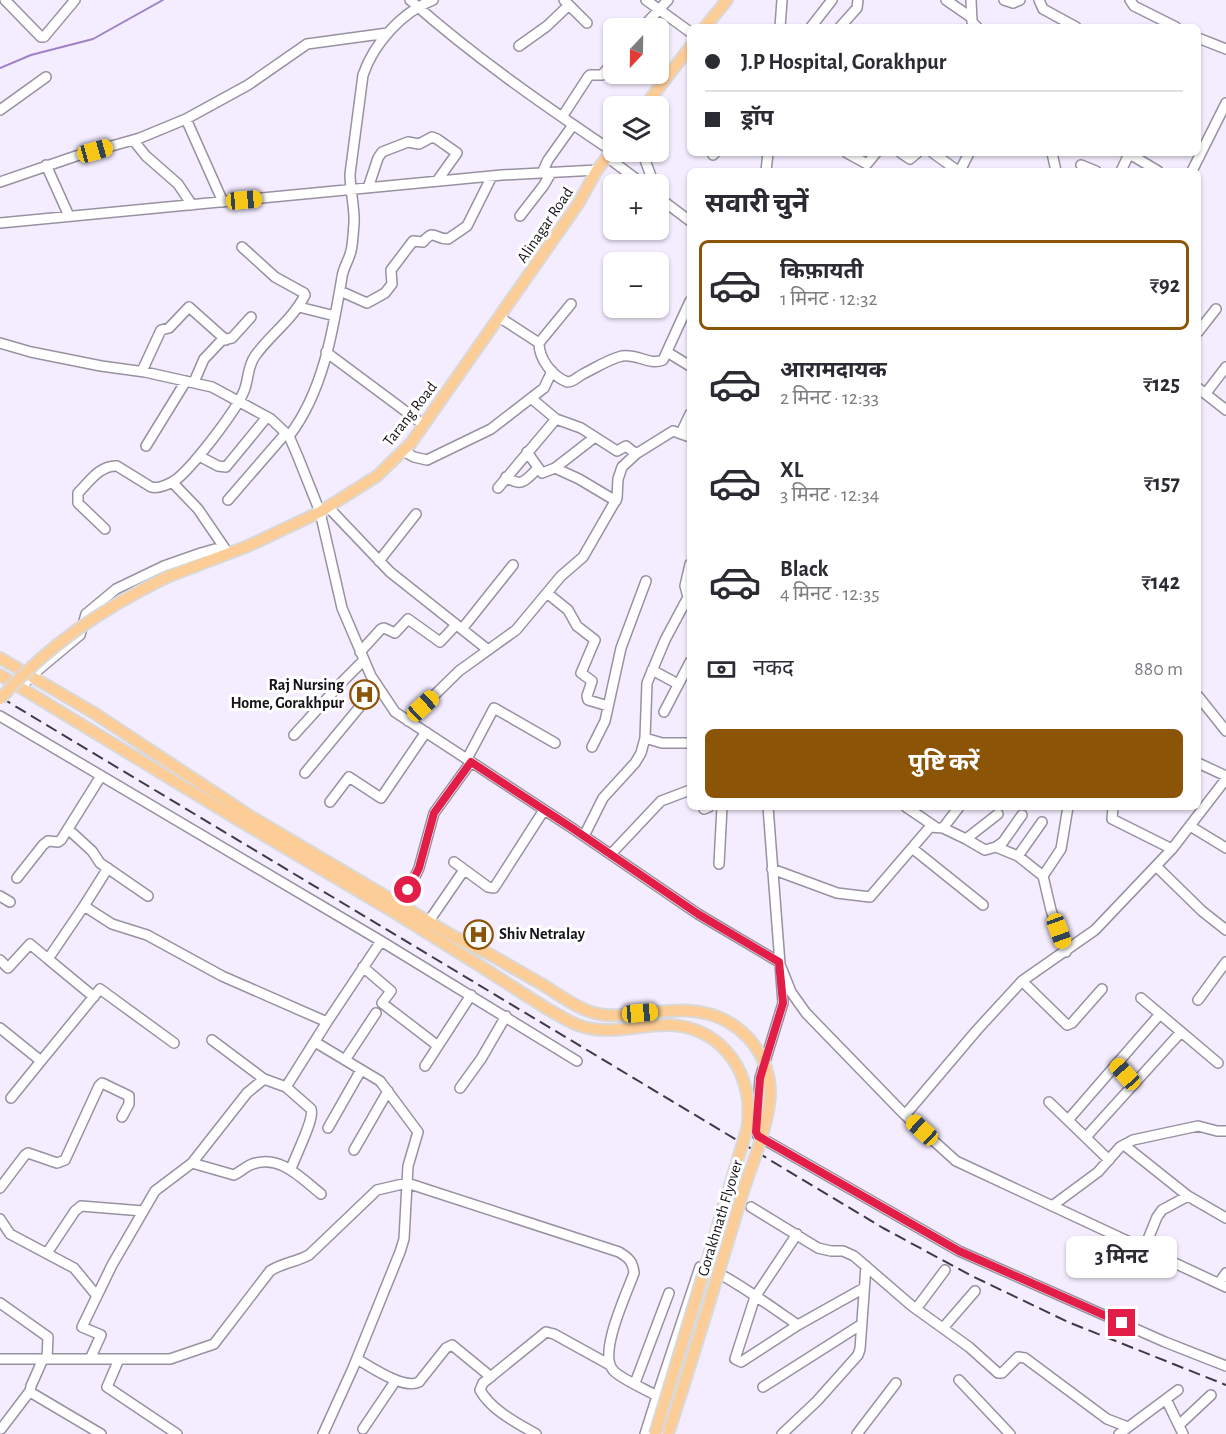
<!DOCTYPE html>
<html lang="hi">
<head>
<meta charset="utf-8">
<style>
  body { margin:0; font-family:"Alegreya Sans","Noto Sans Devanagari",sans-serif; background:#f2f2f3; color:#2b2b33; height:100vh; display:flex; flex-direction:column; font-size:22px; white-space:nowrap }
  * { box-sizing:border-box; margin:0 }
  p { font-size:20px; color:#7c7c81 }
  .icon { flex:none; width:33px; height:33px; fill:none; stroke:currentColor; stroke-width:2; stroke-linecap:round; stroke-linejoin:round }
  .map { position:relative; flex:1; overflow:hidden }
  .side { position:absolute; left:687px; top:168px; width:514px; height:642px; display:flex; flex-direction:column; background:#fff; border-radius:9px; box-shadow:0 2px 4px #0004 }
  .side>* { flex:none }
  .hud { position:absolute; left:687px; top:24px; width:514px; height:132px; border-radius:9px; box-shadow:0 2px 4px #0004; display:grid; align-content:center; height:132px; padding:0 18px; background:#fff }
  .needle { width:39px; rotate:202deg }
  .tools { position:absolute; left:603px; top:18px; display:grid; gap:12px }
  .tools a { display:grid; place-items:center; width:66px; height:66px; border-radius:9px; background:#fff; box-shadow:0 2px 4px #0004; font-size:30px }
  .end { position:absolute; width:27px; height:27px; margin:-14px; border:8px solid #e11d48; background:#fff; box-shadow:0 0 0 3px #fff }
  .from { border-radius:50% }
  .bubble { position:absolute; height:42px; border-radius:9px; background:#fff; box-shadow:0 2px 4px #0004; font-size:20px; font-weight:700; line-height:42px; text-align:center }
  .car { position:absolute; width:18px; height:36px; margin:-18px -9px; border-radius:8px; box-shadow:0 0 4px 2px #0007; background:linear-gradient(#f5c518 24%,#345 0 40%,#f5c518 0 76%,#345 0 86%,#f5c518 0) }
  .hud b { display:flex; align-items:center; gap:21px; height:57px; font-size:22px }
  .hud b+b { border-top:2px solid #e1e1e2 }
  .hud i { width:15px; height:15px; background:#2b2b33 }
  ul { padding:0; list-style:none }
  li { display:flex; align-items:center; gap:18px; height:90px; margin:0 12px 9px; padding:0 6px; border:3px solid transparent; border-radius:9px }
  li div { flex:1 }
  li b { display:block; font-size:22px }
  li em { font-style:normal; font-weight:700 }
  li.on { border-color:#8b5407 }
  li>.icon { width:54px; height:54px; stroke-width:1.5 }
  h2 { padding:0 18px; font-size:27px; line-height:72px }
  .pay { display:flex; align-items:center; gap:15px; height:66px; padding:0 18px; font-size:22px }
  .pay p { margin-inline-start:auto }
  .primary-button { display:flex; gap:12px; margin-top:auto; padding:12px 18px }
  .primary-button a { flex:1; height:69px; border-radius:9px; background:#8b5407; color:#fff; font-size:24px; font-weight:700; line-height:69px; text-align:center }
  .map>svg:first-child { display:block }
</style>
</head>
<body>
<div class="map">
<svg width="1226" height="1434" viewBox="0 0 1226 1434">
  <rect width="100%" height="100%" fill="#f4edff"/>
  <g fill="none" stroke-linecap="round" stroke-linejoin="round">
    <!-- stream -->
    <path stroke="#9f82c5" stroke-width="2" d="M 0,68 L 31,55 L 93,39 L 163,0"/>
    <defs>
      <path id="minor" d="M 5,0 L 41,37 L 44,37 L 75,0
        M 410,0 C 473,56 542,104 612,151
        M 564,0 L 587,23
        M 646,0 L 690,32
        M 946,0 L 972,18
        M 971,0 L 972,22 L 977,27
        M 1004,0 L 1013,3 L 1020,0
        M 1039,0 L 1043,9 L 1076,27
        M 1130,0 L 1134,6 L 1176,27
        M 780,27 L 782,0
        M 811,27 L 832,0
        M 840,27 L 857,8 L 858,0
        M 642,28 L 668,0
        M 1198,38 L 1226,49
        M 519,46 L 547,26 L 569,5
        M 0,110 L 46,77
        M 562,117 L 588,77 L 590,75 L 602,75 L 614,61
        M 186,119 L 223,202
        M 133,140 L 146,156 L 178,184 L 192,205
        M 642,152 L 654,184
        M 847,153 L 867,164 L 876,153
        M 901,153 L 910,159 L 917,153
        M 933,153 L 958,171
        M 1052,153 L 1056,171
        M 1128,153 L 1158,171
        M 713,155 L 715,153
        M 607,157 L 643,184
        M 46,165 L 69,216
        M 1081,165 L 1096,171
        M 766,171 L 768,153
        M 960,171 L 969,153
        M 1121,171 L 1129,154
        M 1192,171 L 1226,103
        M 542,173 L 548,160 L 573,125
        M 0,182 L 76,156 L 140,138 L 186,119 L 248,85 L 307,44 L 388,33
        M 368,188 L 378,158 L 382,152 L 408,142 L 419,144 L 432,137 L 437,139 L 457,153 L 437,181
        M 658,197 L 690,221
        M 520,216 L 544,185 L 551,173
        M 0,223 L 502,175 L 597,170
        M 340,291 L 367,303 L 385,293 L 392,284 L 391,270 L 413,241 L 423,242 C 435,228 433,239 448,239 L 467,226 L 492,176
        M 299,307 L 335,316
        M 499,317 L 539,343 C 539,359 552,376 567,382 C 574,382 577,377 583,374 C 595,368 609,359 622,356 C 637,353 649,366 663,360 L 690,301
        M 1198,332 L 1216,309
        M 0,343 L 31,352 L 101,366 L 145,372 L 212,387 L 271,419 L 289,436 L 298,457 L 320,512 L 342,608 L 371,676 L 395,712 L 572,828 L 698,914 L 779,962 L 791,992 L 806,1013 L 905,1115 L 956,1161 L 1226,1287
        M 539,343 L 571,304
        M 326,352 L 424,425
        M 667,352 L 690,366
        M 142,371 L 161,330 L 169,328 L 189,307 L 226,340
        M 194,382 L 204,359 L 222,340 L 232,338 L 251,317
        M 1198,388 L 1226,410
        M 1206,393 L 1226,367
        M 531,398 L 556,419 L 581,428 L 617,451 L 626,446 L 636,454
        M 681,433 L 690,414
        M 289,436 C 323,392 333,331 342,277 C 343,268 349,260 351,251 C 353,243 353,233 354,224 C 355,208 350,191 350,174 L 363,75 C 374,43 402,12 433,0
        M 146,446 L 186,381
        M 403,451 L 414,457 L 427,460 L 491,429 L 544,388 L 552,371
        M 527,452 L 542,473 L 555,468 L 579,479 L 616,501
        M 199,456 L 218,466 L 226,467 L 267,417
        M 555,468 L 595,437
        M 506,477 C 522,488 526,480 538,468
        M 172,482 L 198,509 L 228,553
        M 498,488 L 556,419
        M 228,500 L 286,433
        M 328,507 L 390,572 L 487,649
        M 105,529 L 78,503 L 78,493 C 89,482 100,465 117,466 L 151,487 C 159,489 170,484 177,479 C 194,465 236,411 244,391 C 249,379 247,367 255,356 C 270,335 293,319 305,295 L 304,293 L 275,277 L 242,247
        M 379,561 L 416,514
        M 547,593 L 568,610 L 577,626 L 595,640 L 581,673 L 592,681 L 587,696 L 588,700 L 608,706
        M 462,629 L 513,565
        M 360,652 L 381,629 L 384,628 L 395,633 L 408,619 L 440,642 L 456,625
        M 652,670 L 678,684
        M 21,688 L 31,676 L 80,635 L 86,614 L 116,589 L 164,566 L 201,553 L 215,549 L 228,554
        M 1198,696 L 1226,731
        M 664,712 L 690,662
        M 0,716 L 381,941 L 577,1061
        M 408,721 L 459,671 L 516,630 L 561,576 L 583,557 L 617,498 L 618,479 L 622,467 L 636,454 L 673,431 L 690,437
        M 294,735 L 343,681 L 364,660
        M 645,738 L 662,743 L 690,743
        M 592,747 L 605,721 L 621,648 L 646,581
        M 467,759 L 494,708 L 555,743
        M 1198,763 L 1226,776
        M 305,773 L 377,686
        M 330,802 L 349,777 L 381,798 L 426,732
        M 768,807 L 783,1003 L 760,1078 L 756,1132 L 758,1136 L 959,1251 L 1165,1342 L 1226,1366
        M 906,807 L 934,826
        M 1113,807 L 1112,819 L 1172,849
        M 704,809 L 709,807
        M 1022,815 L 1003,842 L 996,847 L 1018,856 L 1043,876
        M 1190,826 L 1226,848
        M 943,828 L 959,807
        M 68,829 L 92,851 L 100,863 L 148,896
        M 584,836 L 603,798 L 635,763 L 641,753 L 645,738 L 647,683 L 665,640 L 688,597 L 685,586 L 690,564
        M 966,839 L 985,850 L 996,847
        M 912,848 L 930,827 L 943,828 L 966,839 L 998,814
        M 611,854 L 661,801 L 690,790
        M 1018,856 L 1042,822
        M 454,862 L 488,887 L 494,888 L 544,810
        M 719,864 L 722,807
        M 1156,866 L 1202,911 L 1226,930
        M 772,869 L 837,893 L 870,897 L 912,848 L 983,905
        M 17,878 L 43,845 L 48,841 L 58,842 L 61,840 L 101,776
        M 0,896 L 10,902
        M 84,906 L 112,924 L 147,935 L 222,976 L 327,1022 L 381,941
        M 398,912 L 419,868 L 434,813 L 471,762
        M 429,921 L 464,870
        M 1066,952 L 1051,910 L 1043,876 L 1061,849 L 1068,807
        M 0,960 L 8,968 L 30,944 L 48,959
        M 363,967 L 391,991 L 382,1003 L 438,1046
        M 1022,981 L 1067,1025 L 1072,1023 L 1102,989
        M 94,997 L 48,959 L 84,906 L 108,868
        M 1141,998 L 1218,1063
        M 1198,1000 L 1226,962
        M 0,1028 L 41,1061 L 100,989 L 174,1043
        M 212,1040 L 264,1079 L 286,1087 L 311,1109 C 315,1119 295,1156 291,1169
        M 315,1042 L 380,1081 L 418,1132 L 408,1166 L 404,1239 L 400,1252 L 353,1368 L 323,1434
        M 345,1060 L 376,1013
        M 1117,1064 L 1134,1083
        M 425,1066 L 471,995
        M 286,1087 L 327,1022
        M 460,1088 L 481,1059 L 506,1016
        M 11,1098 L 41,1061
        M 1049,1102 L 1109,1160
        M 905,1115 L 977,1030 L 1022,981 L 1095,930 L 1172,849 L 1226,779
        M 1068,1120 L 1160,1014
        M 328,1128 L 361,1070
        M 1086,1137 L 1181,1032
        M 1124,1145 L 1188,1196 L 1226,1218
        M 354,1150 L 388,1091
        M 192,1163 L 234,1175 C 240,1172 244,1168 250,1165 C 279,1153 300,1177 321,1194
        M 0,1188 L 25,1155 L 28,1153 L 57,1163 L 65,1160 L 99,1086 L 102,1083 L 129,1096 L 129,1104 L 122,1117
        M 1052,1206 L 1098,1172 L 1120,1147 L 1133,1140 L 1198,1126 L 1217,1131 L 1226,1131
        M 751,1207 L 818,1248 L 831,1251 L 843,1251 L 854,1256 L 912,1306 L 969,1347 L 998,1373 L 1002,1373 L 1018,1357 L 1025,1358 L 1107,1419 L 1128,1427
        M 0,1219 L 10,1234 L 74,1268 L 97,1296
        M 797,1234 L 755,1297 L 735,1359 L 741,1362 L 798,1325
        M 1144,1249 L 1157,1217 L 1162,1210 L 1188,1196
        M 47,1253 L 75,1211 L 81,1206 L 143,1211
        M 1219,1283 L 1226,1273
        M 0,1303 L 48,1337 L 47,1359
        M 916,1309 L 945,1270
        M 943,1328 L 975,1291
        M 0,1359 L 170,1359 L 214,1344 L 270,1271 C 282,1263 296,1262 309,1255 L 377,1190 L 407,1183 L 619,1252 C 629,1258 633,1262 634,1273 C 627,1293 598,1353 613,1370 C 619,1378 647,1390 657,1396 L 645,1434
        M 43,1359 L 31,1386 L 30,1392 L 101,1434
        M 90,1359 L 101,1335 L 82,1327 L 112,1265 L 155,1191 L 192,1163 L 247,1093 L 264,1079
        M 119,1359 L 107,1387 L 177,1434
        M 357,1359 C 371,1367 404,1390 419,1382 L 446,1348 L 452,1345 L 491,1377
        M 959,1380 L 1010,1434
        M 635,1383 L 669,1293
        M 763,1387 L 862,1324
        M 657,1396 L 700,1267 C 715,1265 781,1314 798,1325 L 864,1288
        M 1166,1399 L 1183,1434
        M 1179,1425 L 1211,1395
        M 1,1429 L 30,1391
        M 363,1429 L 396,1380
        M 536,1434 C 517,1423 491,1410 480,1390 L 483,1383 L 546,1332 L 554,1334 L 610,1365
        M 782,1434 L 817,1401 L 858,1355 L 860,1349 L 866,1266
        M 857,1434 L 896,1383
        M 1119,1434 L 1178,1390"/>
      <path id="major" d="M 705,27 L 727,0
        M 645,106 L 690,47
        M 167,577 L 248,546 L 320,512 L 377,476 L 411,443 L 578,204 L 597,170 L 614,148
        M 0,658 L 94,713 L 250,816 L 453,936 L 493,956
        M 0,675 L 245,824 L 397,914 L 485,969"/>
    </defs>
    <!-- minor casing -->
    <use href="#minor" stroke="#9891a1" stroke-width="12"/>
    <!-- major casing -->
    <use href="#major" stroke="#dad9da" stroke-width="14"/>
    <!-- minor -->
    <use href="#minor" stroke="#fff" stroke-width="9"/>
    <!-- major -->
    <use href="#major" stroke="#fdcd97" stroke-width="10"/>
    <!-- rail -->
    <path stroke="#3e3a42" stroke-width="2" stroke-dasharray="12 6" stroke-linecap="butt" d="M 0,697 L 883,1228 L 972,1276 L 1068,1322 L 1226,1385"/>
    <defs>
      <path id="major-bridge" d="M 0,699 C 48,645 102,609 167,577
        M 493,956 C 508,965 524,974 540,983 C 560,995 582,1013 605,1015 C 643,1018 681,1002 718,1017 C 748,1029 769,1058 770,1090 C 771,1120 751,1166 742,1195 C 718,1275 694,1355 668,1434
        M 485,969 C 507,983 529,998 551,1011 C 562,1017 572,1024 584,1027 C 612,1035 642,1024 671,1025 C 725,1028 756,1078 747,1129 L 655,1434"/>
    </defs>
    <!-- major-bridge casing -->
    <use href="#major-bridge" stroke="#dad9da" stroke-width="14" stroke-linecap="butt"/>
    <!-- major-bridge -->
    <use href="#major-bridge" stroke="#fdcd97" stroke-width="10"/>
  </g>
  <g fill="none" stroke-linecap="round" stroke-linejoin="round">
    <!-- route -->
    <path stroke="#e11d48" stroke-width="8" d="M 408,890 L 419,868 L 434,813 L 471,762 L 572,828 L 698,914 L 779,962 L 783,1003 L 760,1078 L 756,1132 L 758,1136 L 959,1251 L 1122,1323"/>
  </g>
  <!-- icons -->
  <defs>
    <symbol id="hospital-ring" viewBox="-11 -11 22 22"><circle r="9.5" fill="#fff" stroke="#8b5407" stroke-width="1.5"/><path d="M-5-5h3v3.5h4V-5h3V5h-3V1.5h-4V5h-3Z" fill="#8b5407"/></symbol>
  </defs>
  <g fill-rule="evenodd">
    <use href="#hospital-ring" x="348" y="678" width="33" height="33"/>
    <use href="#hospital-ring" x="462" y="918" width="33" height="33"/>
  </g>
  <g text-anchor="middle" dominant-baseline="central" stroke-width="6" stroke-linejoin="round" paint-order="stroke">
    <!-- street labels -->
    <g font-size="16" fill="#161319" stroke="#fff">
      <text transform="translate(545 225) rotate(-56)">Alinagar Road</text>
      <text transform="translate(410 414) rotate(-52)">Tarang Road</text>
      <text transform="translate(720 1218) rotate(-73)">Gorakhnath Flyover</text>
    </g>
    <!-- poi labels -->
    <g font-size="16" font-weight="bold" fill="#161319" stroke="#fff" text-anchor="end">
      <text x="344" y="685">Raj Nursing<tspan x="344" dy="18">Home, Gorakhpur</tspan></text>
      <text x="499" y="934" text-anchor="start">Shiv Netralay</text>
    </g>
  </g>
</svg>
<div class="tools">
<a><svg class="needle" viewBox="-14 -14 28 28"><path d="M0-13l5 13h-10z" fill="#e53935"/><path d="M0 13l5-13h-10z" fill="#7c7c81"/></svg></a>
<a><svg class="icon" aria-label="layers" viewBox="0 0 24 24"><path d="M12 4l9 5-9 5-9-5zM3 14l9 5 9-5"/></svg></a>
<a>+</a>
<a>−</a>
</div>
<i class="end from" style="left:408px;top:890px"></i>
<i class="end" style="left:1122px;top:1323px"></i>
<div class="bubble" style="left:1066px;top:1236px;width:111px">3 मिनट</div>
<i class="car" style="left:95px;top:151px;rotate:74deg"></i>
<i class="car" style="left:244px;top:200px;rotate:85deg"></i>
<i class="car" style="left:423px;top:706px;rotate:47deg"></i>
<i class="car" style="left:1059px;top:931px;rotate:160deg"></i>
<i class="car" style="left:640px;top:1013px;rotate:85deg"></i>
<i class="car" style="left:1125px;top:1074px;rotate:318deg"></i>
<i class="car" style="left:922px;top:1130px;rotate:313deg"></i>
<div class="hud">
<b><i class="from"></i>J.P Hospital, Gorakhpur</b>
<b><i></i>ड्रॉप</b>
</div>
<section class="side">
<h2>सवारी चुनें</h2>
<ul>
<li class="on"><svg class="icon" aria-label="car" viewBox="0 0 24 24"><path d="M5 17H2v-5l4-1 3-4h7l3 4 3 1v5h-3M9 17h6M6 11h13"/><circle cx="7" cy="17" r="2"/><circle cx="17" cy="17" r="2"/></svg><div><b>किफ़ायती</b><p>1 मिनट · 12:32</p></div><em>₹92</em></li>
<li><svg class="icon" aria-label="car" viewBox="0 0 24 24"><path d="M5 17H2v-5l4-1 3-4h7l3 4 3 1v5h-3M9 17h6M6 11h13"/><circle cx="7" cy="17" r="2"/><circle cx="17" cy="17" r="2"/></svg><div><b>आरामदायक</b><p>2 मिनट · 12:33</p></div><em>₹125</em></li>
<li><svg class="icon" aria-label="car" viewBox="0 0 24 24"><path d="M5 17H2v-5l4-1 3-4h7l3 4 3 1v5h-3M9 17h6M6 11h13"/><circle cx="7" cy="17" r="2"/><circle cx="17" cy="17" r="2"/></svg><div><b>XL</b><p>3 मिनट · 12:34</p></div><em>₹157</em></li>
<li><svg class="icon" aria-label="car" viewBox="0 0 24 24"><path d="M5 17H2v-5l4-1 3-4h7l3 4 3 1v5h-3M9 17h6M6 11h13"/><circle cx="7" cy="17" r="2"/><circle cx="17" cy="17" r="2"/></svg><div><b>Black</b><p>4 मिनट · 12:35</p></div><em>₹142</em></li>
</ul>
<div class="pay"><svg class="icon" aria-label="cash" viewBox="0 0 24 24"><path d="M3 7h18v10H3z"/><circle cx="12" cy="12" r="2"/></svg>नकद<p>880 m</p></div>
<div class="primary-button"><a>पुष्टि करें</a></div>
</section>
</div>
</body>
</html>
